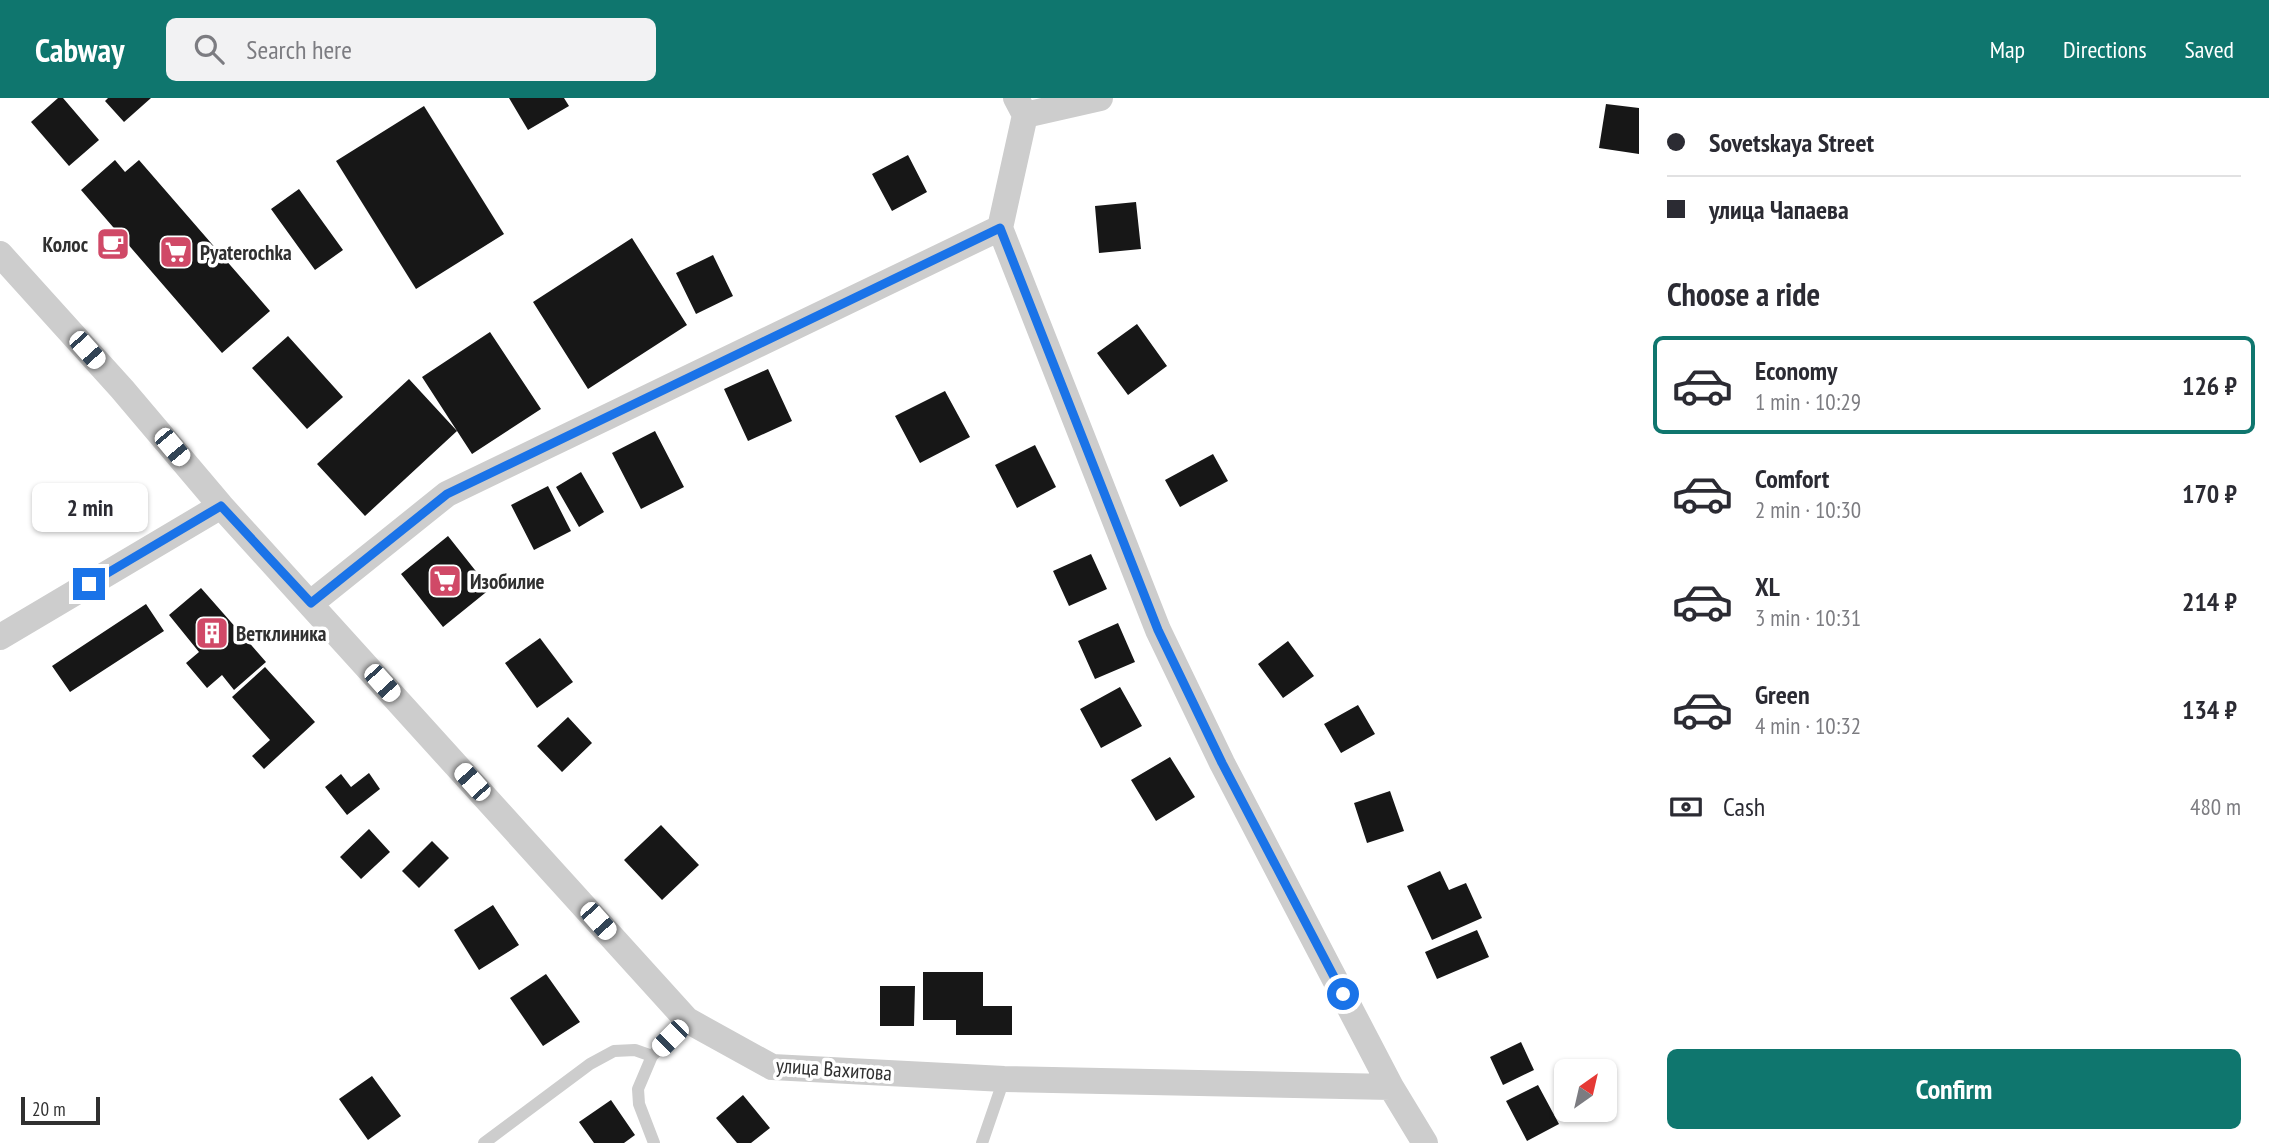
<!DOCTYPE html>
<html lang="en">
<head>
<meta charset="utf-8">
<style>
  body { margin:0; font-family:"PT Sans Narrow",sans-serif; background:#f2f2f3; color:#2b2b33; height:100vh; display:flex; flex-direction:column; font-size:26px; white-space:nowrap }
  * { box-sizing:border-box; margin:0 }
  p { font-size:23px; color:#7c7c81 }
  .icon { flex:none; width:38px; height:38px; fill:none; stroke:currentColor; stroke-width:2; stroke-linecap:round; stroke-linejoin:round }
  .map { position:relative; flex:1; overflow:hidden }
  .details { display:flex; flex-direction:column; background:#fff; width:630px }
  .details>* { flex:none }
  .top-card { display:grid; align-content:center; height:154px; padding:0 28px; background:#fff }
  .needle { width:46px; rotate:34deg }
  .fabs { position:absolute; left:1554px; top:961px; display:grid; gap:14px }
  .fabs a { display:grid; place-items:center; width:63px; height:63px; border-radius:10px; background:#fff; box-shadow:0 2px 5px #0004; font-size:35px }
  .scale { position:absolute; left:21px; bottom:18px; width:79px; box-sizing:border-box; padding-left:7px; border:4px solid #303030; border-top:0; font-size:19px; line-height:24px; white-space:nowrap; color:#303030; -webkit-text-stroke:5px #fff; paint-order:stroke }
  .end { position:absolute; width:32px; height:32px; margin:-16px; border:9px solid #1a73e8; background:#fff; box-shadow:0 0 0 4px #fff }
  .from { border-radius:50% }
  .bubble { position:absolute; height:49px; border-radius:10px; background:#fff; box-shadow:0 2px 5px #0004; font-size:23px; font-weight:600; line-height:49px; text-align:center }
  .car { position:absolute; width:21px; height:42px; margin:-21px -10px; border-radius:9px; box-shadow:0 0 5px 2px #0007; background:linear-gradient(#fff 24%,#345 0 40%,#fff 0 76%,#345 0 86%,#fff 0) }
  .top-card b { display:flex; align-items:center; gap:24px; height:66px; font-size:26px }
  .top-card b+b { border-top:2px solid #e1e1e2 }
  .top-card i { width:18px; height:18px; background:#2b2b33 }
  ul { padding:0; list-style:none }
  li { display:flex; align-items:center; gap:21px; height:98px; margin:0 14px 10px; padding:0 14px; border:4px solid transparent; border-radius:10px }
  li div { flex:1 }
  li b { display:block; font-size:26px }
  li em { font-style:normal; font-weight:600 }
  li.current { border-color:#0f766e }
  li>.icon { width:63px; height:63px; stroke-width:1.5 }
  h2 { padding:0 28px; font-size:32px; line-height:84px }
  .pay { display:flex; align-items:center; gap:18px; height:77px; padding:0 28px; font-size:26px }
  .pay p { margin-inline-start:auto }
  .action { display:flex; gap:14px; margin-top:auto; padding:14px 28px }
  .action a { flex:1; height:80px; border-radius:10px; background:#0f766e; color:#fff; font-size:28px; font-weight:600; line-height:80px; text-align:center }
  header { display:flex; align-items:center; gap:42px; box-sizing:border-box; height:98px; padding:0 35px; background:#0f766e; color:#fff }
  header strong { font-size:33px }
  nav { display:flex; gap:38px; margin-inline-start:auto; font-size:24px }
  .search { width:490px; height:63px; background:#f2f2f3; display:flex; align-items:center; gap:18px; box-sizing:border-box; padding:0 24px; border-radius:10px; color:#7c7c81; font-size:26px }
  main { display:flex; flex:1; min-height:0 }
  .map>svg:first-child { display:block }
</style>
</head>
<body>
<header>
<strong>Cabway</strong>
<div class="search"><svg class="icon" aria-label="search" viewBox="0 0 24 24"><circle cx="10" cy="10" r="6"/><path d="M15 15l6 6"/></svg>Search here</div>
<nav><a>Map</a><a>Directions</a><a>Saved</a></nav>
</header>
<main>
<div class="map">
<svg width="1639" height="1045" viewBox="0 0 1639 1045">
  <rect width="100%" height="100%" fill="#fff"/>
  <!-- building -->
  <path fill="#171717" d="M 58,0 L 63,0 L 99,42 L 69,68 L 31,24 Z
    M 108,0 L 151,0 L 124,24 L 105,3 Z
    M 509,0 L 564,0 L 569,8 L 528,32 Z
    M 1606,6 L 1639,10 L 1639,56 L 1599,50 Z
    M 424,8 L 504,136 L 416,191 L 336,63 Z
    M 908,57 L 927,94 L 892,113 L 872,76 Z
    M 115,62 L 125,74 L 139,62 L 270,213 L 222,255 L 81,92 Z
    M 299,91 L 343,152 L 315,172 L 271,111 Z
    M 1136,104 L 1141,151 L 1099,155 L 1095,108 Z
    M 632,140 L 687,227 L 588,291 L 533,204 Z
    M 713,157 L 733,198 L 696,216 L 676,175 Z
    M 1137,226 L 1167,268 L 1128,297 L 1097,255 Z
    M 490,234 L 541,311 L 472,356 L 422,279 Z
    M 288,238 L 343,299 L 307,331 L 252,270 Z
    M 768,271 L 792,323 L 748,343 L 724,291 Z
    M 409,281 L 457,333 L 365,418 L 317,366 Z
    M 945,293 L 970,339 L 920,365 L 895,318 Z
    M 655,333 L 684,389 L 641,411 L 612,355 Z
    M 1035,347 L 1056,389 L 1017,410 L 995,367 Z
    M 1213,356 L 1228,383 L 1180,409 L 1165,382 Z
    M 581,374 L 604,414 L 579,429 L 556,389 Z
    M 548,388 L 571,433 L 534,452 L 511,407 Z
    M 448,438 L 490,491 L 443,529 L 401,476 Z
    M 1091,456 L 1107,491 L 1069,508 L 1053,473 Z
    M 201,490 L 266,564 L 234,592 L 222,577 L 207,590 L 186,565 L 199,554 L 169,517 Z
    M 146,506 L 164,533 L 70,594 L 52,568 Z
    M 1118,525 L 1135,564 L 1095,581 L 1078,543 Z
    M 540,540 L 573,584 L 537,610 L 505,565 Z
    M 1288,543 L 1314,578 L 1283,600 L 1258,566 Z
    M 265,569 L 315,624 L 264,671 L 252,658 L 270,642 L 232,599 Z
    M 1120,589 L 1142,628 L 1101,650 L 1080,611 Z
    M 1358,607 L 1375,636 L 1341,655 L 1324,626 Z
    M 568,619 L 592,645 L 562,674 L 537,648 Z
    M 1170,659 L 1195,699 L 1156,723 L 1131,682 Z
    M 369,675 L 380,691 L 347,717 L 325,689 L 341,676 L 351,689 Z
    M 1390,693 L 1404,733 L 1367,745 L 1354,705 Z
    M 661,727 L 699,767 L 662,802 L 624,762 Z
    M 369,731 L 390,754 L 361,781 L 340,759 Z
    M 432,743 L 449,760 L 419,790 L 402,773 Z
    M 1440,773 L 1449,792 L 1466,785 L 1482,820 L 1432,842 L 1407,788 Z
    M 493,807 L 519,847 L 479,872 L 454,832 Z
    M 1477,832 L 1489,859 L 1437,881 L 1425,854 Z
    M 923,874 L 983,874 L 983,908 L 1012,908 L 1012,937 L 956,937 L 956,922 L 923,922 Z
    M 546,876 L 580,924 L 543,948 L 510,900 Z
    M 880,888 L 915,888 L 914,928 L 880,928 Z
    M 1521,944 L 1534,972 L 1503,987 L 1490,959 Z
    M 372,978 L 401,1018 L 368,1042 L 339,1001 Z
    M 1538,987 L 1559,1026 L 1527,1043 L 1506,1003 Z
    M 743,997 L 770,1030 L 751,1045 L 737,1045 L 716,1020 Z
    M 611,1002 L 635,1037 L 624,1045 L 594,1045 L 579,1024 Z"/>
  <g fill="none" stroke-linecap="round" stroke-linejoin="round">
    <!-- service -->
    <path stroke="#cdcdcd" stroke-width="12" d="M 652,958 L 638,991 L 639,1006 L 654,1045
      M 484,1045 L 590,966 L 614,953 L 635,952 L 652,958 L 687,922
      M 982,1045 L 1004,981"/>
    <!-- minor -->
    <path stroke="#cdcdcd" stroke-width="26" d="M 1016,0 L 1025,17 L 1000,130 L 1158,532 L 1222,665 L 1391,989 L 1425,1045
      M 1025,17 L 1100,0
      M 0,156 L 122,291 L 221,408 L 687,922 L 772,969 L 1004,981 L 1391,989
      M 311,505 L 447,396 L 1000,130
      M 0,539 L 221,408"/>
  </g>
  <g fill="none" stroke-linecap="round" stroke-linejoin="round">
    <!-- route -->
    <path stroke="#1a73e8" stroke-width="9" d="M 89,486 L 221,408 L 311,505 L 447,396 L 1000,130 L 1158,532 L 1222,665 L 1343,896"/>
  </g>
  <!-- icons -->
  <defs>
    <symbol id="cafe-square" viewBox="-11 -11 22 22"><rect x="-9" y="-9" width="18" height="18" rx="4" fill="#d04967" stroke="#fff"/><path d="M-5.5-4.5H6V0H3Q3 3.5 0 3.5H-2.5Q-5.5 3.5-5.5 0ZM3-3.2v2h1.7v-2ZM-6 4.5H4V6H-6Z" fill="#fff"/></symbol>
    <symbol id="supermarket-square" viewBox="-11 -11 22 22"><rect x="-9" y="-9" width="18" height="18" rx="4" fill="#d04967" stroke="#fff"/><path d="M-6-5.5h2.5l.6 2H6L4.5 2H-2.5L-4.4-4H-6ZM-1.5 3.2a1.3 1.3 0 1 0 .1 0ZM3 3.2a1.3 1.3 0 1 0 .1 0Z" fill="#fff"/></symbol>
    <symbol id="building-square" viewBox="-11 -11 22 22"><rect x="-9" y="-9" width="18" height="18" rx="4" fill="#d04967" stroke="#fff"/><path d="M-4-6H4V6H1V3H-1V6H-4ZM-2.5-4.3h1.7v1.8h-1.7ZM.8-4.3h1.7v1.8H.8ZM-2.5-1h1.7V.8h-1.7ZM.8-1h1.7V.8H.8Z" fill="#fff"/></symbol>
  </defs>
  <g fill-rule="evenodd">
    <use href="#cafe-square" x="94" y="127" width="38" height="38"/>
    <use href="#supermarket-square" x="157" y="135" width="38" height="38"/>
    <use href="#supermarket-square" x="426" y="464" width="38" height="38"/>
    <use href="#building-square" x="193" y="516" width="38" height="38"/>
  </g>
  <g text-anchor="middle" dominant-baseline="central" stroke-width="7" stroke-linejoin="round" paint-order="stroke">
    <!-- poi labels -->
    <g font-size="21" font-weight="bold" fill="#303030" stroke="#fff" text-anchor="start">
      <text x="88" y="146" text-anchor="end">Колос</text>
      <text x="200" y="154">Pyaterochka</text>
      <text x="470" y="483">Изобилие</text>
      <text x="236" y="535">Ветклиника</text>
    </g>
    <!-- street labels -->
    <g font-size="21" fill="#303030" stroke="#fff">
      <text transform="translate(834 971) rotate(4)">улица Вахитова</text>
    </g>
  </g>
</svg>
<div class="fabs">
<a><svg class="needle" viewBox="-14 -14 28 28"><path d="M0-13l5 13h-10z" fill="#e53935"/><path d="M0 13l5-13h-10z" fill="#7c7c81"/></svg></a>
</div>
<div class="scale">20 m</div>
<i class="end from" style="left:1343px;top:896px"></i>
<i class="end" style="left:89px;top:486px"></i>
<div class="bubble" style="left:32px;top:385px;width:116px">2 min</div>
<i class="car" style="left:87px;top:252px;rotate:138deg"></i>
<i class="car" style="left:172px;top:349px;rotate:140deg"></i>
<i class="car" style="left:382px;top:585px;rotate:138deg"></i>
<i class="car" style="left:472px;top:684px;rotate:318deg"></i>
<i class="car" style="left:598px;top:823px;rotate:138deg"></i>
<i class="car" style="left:670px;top:940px;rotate:225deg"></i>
</div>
<section class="details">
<div class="top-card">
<b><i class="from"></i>Sovetskaya Street</b>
<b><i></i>улица Чапаева</b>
</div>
<h2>Choose a ride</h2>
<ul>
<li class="current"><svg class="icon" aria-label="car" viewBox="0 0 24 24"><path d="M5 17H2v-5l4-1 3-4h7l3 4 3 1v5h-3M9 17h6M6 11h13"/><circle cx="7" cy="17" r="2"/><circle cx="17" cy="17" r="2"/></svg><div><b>Economy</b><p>1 min · 10:29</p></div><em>126 ₽</em></li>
<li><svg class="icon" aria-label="car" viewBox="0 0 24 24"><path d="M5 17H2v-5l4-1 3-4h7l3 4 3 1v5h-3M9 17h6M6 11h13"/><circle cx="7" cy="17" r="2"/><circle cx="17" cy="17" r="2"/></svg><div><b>Comfort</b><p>2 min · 10:30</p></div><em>170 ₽</em></li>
<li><svg class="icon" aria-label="car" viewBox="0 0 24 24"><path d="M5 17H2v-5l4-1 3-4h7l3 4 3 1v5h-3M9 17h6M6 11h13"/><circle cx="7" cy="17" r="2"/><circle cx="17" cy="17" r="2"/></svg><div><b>XL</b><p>3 min · 10:31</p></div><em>214 ₽</em></li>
<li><svg class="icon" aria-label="car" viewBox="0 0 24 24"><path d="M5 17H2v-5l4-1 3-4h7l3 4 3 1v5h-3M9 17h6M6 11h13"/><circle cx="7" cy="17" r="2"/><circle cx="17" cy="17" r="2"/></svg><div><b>Green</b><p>4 min · 10:32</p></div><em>134 ₽</em></li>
</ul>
<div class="pay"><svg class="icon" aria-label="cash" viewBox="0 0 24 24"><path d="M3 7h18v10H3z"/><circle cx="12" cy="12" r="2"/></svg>Cash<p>480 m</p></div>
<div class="action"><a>Confirm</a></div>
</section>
</main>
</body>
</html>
